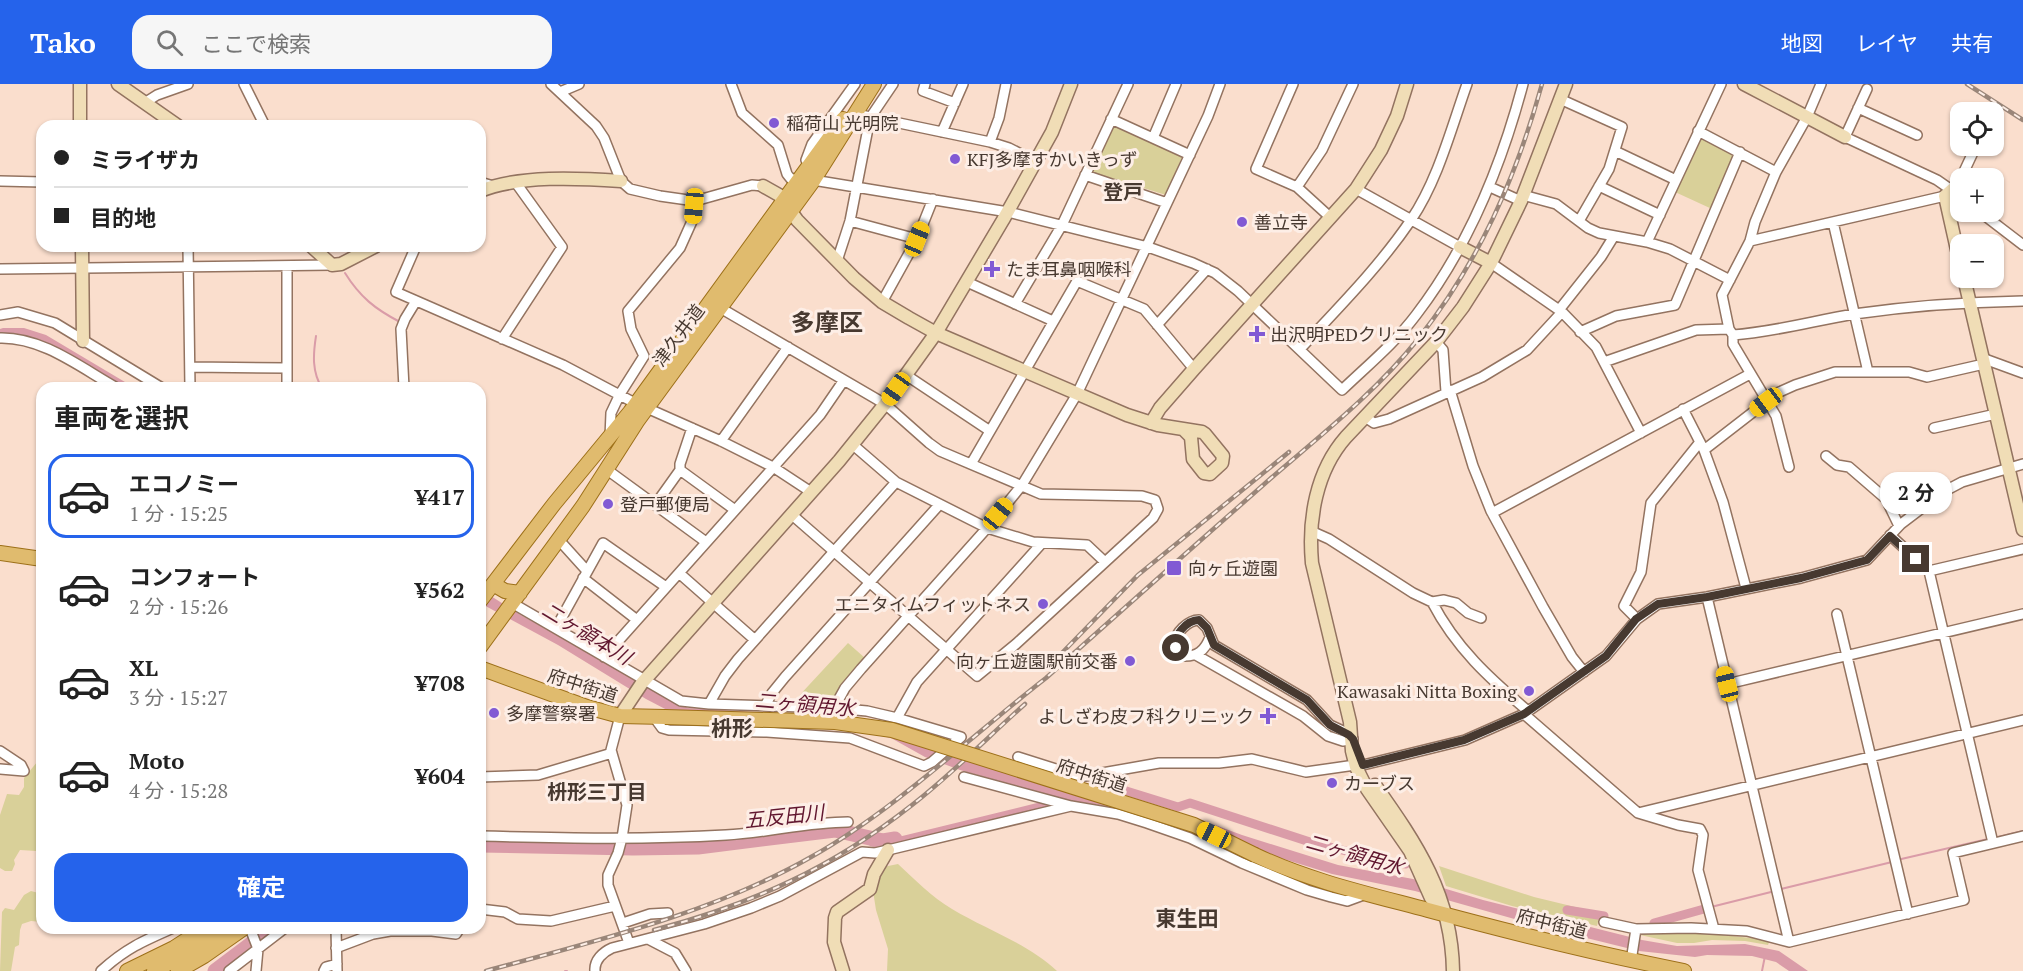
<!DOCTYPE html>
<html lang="ja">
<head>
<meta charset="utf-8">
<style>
  body { margin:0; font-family:"PT Serif","Noto Sans JP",serif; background:#f6f6f6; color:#222; height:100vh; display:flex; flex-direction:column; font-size:22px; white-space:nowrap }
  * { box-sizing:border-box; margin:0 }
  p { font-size:20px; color:#767676 }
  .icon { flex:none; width:33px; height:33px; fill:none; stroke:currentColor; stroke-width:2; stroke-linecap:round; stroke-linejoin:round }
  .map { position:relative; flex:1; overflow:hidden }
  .panel { position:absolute; left:36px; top:298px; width:450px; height:552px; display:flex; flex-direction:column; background:#fff; border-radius:18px; box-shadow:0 2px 4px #0004 }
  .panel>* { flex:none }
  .guide { position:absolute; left:36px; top:36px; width:450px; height:132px; border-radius:18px; box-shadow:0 2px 4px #0004; display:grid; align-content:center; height:132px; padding:0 18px; background:#fff }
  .tools { position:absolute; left:1950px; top:18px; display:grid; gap:12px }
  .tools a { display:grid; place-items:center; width:54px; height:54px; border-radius:12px; background:#fff; box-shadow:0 2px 4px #0004; font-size:30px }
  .end { position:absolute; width:27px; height:27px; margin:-14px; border:8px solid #473930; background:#fff; box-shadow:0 0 0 3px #fff }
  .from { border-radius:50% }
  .bubble { position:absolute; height:42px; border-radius:18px; background:#fff; box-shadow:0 2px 4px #0004; font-size:20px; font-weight:700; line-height:42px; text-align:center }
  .car { position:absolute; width:18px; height:36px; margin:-18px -9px; border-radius:8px; box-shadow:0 0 4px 2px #0007; background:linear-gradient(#f5c518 24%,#345 0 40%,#f5c518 0 76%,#345 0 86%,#f5c518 0) }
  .guide b { display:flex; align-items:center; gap:21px; height:57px; font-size:22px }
  .guide b+b { border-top:2px solid #e0e0e0 }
  .guide i { width:15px; height:15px; background:#222 }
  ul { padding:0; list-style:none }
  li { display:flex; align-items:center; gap:18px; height:84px; margin:0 12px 9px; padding:0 6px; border:3px solid transparent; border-radius:18px }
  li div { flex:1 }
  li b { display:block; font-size:22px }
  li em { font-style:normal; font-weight:700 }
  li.active { border-color:#2563eb }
  li>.icon { width:54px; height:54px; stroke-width:1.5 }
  h2 { padding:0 18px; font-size:27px; line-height:72px }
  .button { display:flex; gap:12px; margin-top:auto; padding:12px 18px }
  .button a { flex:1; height:69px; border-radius:18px; background:#2563eb; color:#fff; font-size:24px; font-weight:700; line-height:69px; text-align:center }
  header { display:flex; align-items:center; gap:36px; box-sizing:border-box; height:84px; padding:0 30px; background:#2563eb; color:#fff }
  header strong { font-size:28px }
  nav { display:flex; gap:33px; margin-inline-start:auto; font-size:21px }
  .search { width:420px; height:54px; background:#f6f6f6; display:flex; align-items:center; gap:15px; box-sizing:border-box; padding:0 21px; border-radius:18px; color:#767676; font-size:22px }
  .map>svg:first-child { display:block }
</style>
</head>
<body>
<header>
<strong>Tako</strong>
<div class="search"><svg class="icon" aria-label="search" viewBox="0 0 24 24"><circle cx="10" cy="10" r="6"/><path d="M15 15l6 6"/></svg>ここで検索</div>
<nav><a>地図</a><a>レイヤ</a><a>共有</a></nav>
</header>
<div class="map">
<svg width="2023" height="887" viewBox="0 0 2023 887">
  <rect width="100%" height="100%" fill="#fadecd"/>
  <!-- green -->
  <path fill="#d9d099" d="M 1113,42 L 1182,73 L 1166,111 L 1092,88 Z
    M 1700,52 L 1735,70 L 1712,125 L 1675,108 Z
    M 848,559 L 865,574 L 841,603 L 833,617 L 796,615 Z
    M 42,672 L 42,780 L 37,779 L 36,767 L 20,766 L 14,776 L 15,780 L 12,787 L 5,787 L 0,784 L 0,731 L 7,710 L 19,711 L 24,703 L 24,694 Z
    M 898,780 C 915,796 932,813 952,825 C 987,846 1027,859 1057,887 L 887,887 L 888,865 L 876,826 L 873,807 L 883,783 Z
    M 1439,782 L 1534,813 L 1600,829 L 1597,842 L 1512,822 L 1446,802 Z
    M 31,807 L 42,810 L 42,838 L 31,837 L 22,840 L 20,846 L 19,861 L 15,863 L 11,887 L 0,887 L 2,828 L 5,824 L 14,826 L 24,811 Z
    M 1650,847 L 1694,848 L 1770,856 L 1768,861 L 1745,857 L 1712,856 L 1694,859 L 1677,859 L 1640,851 Z"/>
  <!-- water -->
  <path fill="#da9ca8" d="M 3,244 L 24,244 L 46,251 L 135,304 L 124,304 C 87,281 46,250 0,250 L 0,245 Z
    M 480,505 L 519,530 L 688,624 L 860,634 L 897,642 L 1196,734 L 1242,751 L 1338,781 L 1413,795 L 1483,816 L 1642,856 L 1677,862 L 1745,860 L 1779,867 L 1808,887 L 1789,887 L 1776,878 L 1752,872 L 1707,871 L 1695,873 L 1639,867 L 1546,844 L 1415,807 L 1332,790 L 1143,731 L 1094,720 L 1079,719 L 1054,724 L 881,764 L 869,762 L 881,753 L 890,755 L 1037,719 L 1049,711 L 960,686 L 925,673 L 891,654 L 842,644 L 690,638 L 646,615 L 558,561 L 480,519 Z"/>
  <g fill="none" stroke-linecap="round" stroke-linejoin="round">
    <!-- stream -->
    <path stroke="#da9ca8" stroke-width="2" d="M 345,189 C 360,213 375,225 400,238
      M 316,252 C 313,271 312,288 322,304
      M 1994,754 L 2023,747
      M 1897,776 L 1988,755
      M 1781,805 L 1892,778
      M 1711,823 L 1775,807
      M 565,887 L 567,887
      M 1762,887 L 1765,872"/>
    <!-- canal -->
    <path stroke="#da9ca8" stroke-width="9" d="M 1094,697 L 1178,723 L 1190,719 L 1310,758 L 1390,778 L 1406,780
      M 806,746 L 813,749
      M 1567,826 L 1604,832
      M 1654,839 L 1704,825"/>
    <!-- river -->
    <path stroke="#da9ca8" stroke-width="15" d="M 480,761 L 633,764 L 698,763 L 835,746 L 883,757 L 895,755
      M 215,887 L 272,844"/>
    <defs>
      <path id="street" d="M 244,0 L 265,42
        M 551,0 L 596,42 L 604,54 L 621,97 L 630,105 L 660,112 L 695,117 L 752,101 L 763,102
        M 731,0 L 742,29 L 778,61 L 787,90 L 791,95 L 799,95
        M 925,0 L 923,7 L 955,19
        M 1293,0 L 1256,85 L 1297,103 L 1331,134
        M 1867,5 L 1845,53 L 1937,96 L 1960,112
        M 560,8 L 579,0
        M 1560,15 L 1622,43 L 1609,85 L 1579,137
        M 146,18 L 157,11 L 188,0
        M 1858,24 L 1917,51
        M 856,30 L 990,58 L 1009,64 L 1036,78
        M 1111,35 L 1190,71
        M 1698,47 L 1776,88
        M 942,48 L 963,0
        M 1153,54 L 1176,0
        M 990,58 L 999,34 L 1006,0
        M 1615,67 L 1676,96
        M 809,81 L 806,76 L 812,60 L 855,0
        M 1085,91 L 1167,119
        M 1961,94 L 1976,62
        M 813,96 L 1008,128 L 1148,163 L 1193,179 L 1215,189 L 1238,207 L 1342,306 C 1367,282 1395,259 1416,231 C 1469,162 1501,83 1523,0
        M 0,97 L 42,98
        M 480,98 L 493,102
        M 1599,102 L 1660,131
        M 1297,103 L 1322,66 L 1353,0
        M 1490,103 L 1521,117
        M 1356,105 L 1460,163
        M 1523,111 L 1556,120 L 1588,144 L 1599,149 L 1647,158 L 1670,165 L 1730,196
        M 1980,128 L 2023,161
        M 850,137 L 917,155
        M 1833,138 L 1868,288
        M 1750,157 L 1945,112
        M 1647,158 L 1721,0
        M 188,162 L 190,304
        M 416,162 L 396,208 L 563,281 L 631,317 L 721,357 L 773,383 L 811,408
        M 837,177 L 850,137 L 870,34 L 893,0
        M 1491,179 L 1562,228 L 1596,263 L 1641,349
        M 287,182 L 287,304
        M 0,185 L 332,181
        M 967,198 L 1053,237
        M 882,218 L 917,155 L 933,115
        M 1015,220 L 1062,141 L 1128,0
        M 717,222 L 885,320 L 929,359 L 940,367 L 1041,410 L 1142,412 L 1155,416 L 1158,425 L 1153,434 L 1016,560 L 977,592 L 791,430
        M 1559,226 L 1601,173 L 1614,152
        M 0,231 L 18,228 L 55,239 L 162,304
        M 1157,241 L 1207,185
        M 1580,248 L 1616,232 L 1675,221 L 1740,68
        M 1733,251 C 1774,248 1813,237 1854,230 C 1910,222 1967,218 2023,217
        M 0,254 C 43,253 81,284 117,304
        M 502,255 L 562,163 L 516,99
        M 1436,258 L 1443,266 L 1446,308
        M 1300,265 C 1339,223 1379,183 1411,136 C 1438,96 1451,45 1467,0
        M 1982,274 L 2023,289
        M 1604,278 L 1696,246 L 1729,245
        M 190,283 L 287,284
        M 906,291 L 990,347
        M 404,304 L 401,245 L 405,235 L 416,217
        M 1450,306 L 1473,382 L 1491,427 L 1543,523 L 1572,573 L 1584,588
        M 1764,315 L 1795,301 L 1835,288 L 1909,288 L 1927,293 L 1984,280
        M 1683,325 L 1704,366 L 1723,418 L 1746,504
        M 1365,333 L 1374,339 L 1389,335 L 1482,293 L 1527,266 L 1562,228
        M 1934,344 L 1996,330
        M 610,353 L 611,329 L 620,310 L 644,272 L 631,245 L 628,227 L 680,164 L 693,135 L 695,117
        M 721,357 L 788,263
        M 852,360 L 896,398 L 987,444 L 1033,458 L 1087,461 L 1105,478
        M 1704,366 L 1766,318
        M 1826,372 L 1837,381 L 1849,383 L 1886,415 L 1899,442
        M 971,380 L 1077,197 L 1144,225 L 1194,285
        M 1789,383 L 1776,332 L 1733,260 L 1733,251 L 1729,245 L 1722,211 L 1750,157 L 1755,138 L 1776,88 L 1807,33 L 1821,0
        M 606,385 L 706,458
        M 680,386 L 735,426
        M 655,421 L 680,386 L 680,380 L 692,344
        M 1492,429 L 1750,290
        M 1311,447 L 1329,455 L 1413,509 L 1432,518 L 1444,516 L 1456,519 L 1468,529 L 1481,534
        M 1890,451 L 1929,487 L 1993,759
        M 559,456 L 587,487
        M 1929,487 L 2023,465
        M 679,489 L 820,331 L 844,296
        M 583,494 L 637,536
        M 1707,513 L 1789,858
        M 1432,518 C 1456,564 1489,594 1528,627
        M 512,519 L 681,617 L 709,620 L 834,624 L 867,627 L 897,634 L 961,653 L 932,678 L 924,682 L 850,654 L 767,648 L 669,646 L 662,644 L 654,633
        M 1837,530 L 1908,830
        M 1637,535 L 1624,522 L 1641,488 L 1651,419 L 1700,358
        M 556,544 L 603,459 L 666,503
        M 1210,553 C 1205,567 1197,573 1182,572 L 1174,560 C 1175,549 1188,536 1199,536 L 1207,544 L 1214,561 L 1307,616 L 1330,641 L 1345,648 L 1353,655
        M 1196,571 L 1303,632 L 1328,652 L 1343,657 L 1353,655
        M 604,573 L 679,489 L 755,556
        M 1727,600 L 2023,530
        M 709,620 L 725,592 L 738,575 L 896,398
        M 765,622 L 772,609 L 785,593 L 939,421
        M 834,624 L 845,604 L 861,585 L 987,444 L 1022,401 L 1077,310 L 1208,32 L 1220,0
        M 1524,630 L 1638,729 L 1678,741 L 1700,745 L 1703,751 L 1698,786 L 1714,845
        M 620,632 L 611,666 L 627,721 L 622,754 L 618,769 L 608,791 L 608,801 L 629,859
        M 897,634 L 917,598 L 1042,459
        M 0,667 L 21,681 L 24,687 L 0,685
        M 1018,673 L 1078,692 L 1085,692 L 1159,679 L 1219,679 L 1252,675 L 1306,688 L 1355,681
        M 1363,681 L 1465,656 L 1524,630 L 1606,572 L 1637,535 L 1658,520 L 1707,513 L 1801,494 L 1867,476 L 1901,440 L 1943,408 L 1962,398 L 2023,380
        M 480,693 L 538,691 L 612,669
        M 964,693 L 1071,722 L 1118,730 L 1147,739 L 1190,754 L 1242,779 L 1307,806 L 1331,813 L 1347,817 L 1366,810
        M 1638,729 L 2023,636
        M 480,752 C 562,754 644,756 726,751 C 767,749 807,738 848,738
        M 480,825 L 505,828 L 518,835 L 551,837 L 615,822
        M 1604,838 L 1636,845 L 1691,844 L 1747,847 L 1789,858 L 1964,816 L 1953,769 L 2023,752
        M 623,839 L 650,830 L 668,829
        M 250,844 L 258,865 L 256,887
        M 336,844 L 337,887
        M 650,856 L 675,869 L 686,887
        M 336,864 L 373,850 L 390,847 L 432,847 L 456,850 L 460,844
        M 1631,877 L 1636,845
        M 101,887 C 125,865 143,857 173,844
        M 229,887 L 285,844
        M 324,887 L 326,883 L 337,880
        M 595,887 C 594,876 603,868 612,864 L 704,840 L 751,824 L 780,812 L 862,768 L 875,769 L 888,766 L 1071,722"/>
      <path id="secondary" d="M 80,0 L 80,42
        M 118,0 L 178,42
        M 1744,0 L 1845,53
        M 763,102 L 779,111 L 797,136 L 854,194 L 882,218 L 909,234 L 936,249 L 1127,331 L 1158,341 L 1202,348 L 1205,350 L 1223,372 L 1222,379 L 1210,390 L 1204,389 L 1193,375 L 1191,353 L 1183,345
        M 1953,105 L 1945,112 L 1960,179
        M 480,107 C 520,91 578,94 621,97
        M 82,162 L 83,257
        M 311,162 L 332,181 L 341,180 L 376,162
        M 1460,163 L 1491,179
        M 1964,194 L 2023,446
        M 1151,339 L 1160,324 L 1194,285 L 1356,105 L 1381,66 L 1397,32 L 1407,0
        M 620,632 L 642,599 L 839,377 L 885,320 L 936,249 L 1003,136 L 1052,48 L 1071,0
        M 1375,701 C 1417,760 1452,812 1453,887
        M 1445,831 L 1431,814 L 1410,767 L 1367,705 L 1356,683 L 1352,667 L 1350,638 L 1312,479 C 1308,435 1316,387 1346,353 L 1436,258 L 1463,223 L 1491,179 L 1521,117 L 1566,0
        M 843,887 L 834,858 L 835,834 L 837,828 L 870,805 L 874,790 L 888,766"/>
      <path id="primary" d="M 0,469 L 42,475
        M 493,500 L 505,507 L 520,509
        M 480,517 L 554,420 L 630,328 L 843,35
        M 480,563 L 583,422 L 638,336 L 813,97 L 874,0
        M 480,584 L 587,623 L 620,632 L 665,633
        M 1255,771 C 1310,797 1368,810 1428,826 C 1513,849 1598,870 1684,887
        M 127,887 L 174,864 L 205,844
        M 154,887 L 197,864 L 225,844
        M 178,887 L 204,872 L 244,844"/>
    </defs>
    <!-- street casing -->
    <use href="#street" stroke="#937360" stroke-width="12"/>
    <!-- secondary casing -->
    <use href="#secondary" stroke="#937360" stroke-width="15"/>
    <!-- primary casing -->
    <use href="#primary" stroke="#9d7019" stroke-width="16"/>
    <!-- street -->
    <use href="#street" stroke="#fff" stroke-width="9"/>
    <!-- secondary -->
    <use href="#secondary" stroke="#f0ddb6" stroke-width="12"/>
    <!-- primary -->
    <use href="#primary" stroke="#e0bb6e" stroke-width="14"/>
    <defs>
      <path id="rail" d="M 1967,0 L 2023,36
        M 1058,573 L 1138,491 L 1289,368
        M 654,846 C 752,820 832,784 912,721 C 952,690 988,653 1025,620
        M 486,887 C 595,857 713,829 811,773 C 895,726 970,653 1046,594 C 1120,528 1195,461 1270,395 C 1321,351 1376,308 1418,255 C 1479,178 1516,94 1542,0"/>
    </defs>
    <!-- rail casing -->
    <use href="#rail" stroke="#9a8679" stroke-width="4.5"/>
    <!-- rail -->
    <use href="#rail" stroke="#fdeee6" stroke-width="2" stroke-dasharray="7" stroke-linecap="butt"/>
    <defs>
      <path id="primary-bridge" d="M 665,633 L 835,638 L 892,646 L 1194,741 L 1255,771"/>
    </defs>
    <!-- primary-bridge casing -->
    <use href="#primary-bridge" stroke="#9d7019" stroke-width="16" stroke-linecap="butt"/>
    <!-- primary-bridge -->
    <use href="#primary-bridge" stroke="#e0bb6e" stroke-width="14"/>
  </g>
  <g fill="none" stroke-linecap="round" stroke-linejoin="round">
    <!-- route -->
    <path stroke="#473930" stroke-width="8" d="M 1176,564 C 1172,552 1187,536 1199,536 L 1207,544 L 1214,561 L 1307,616 L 1330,641 L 1349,651 L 1353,655 L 1363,681 L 1464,656 L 1524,630 L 1606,572 L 1636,535 L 1658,520 L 1707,513 L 1801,494 L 1867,476 L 1890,452 L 1916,475"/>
  </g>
  <!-- markers -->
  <g fill="#815ad4" stroke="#fdeee6" stroke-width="2">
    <circle cx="774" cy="39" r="6"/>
    <circle cx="955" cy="75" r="6"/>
    <circle cx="1242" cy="138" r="6"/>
    <path d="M989 176h6v6h6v6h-6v6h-6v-6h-6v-6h6z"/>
    <path d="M1254 241h6v6h6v6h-6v6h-6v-6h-6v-6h6z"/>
    <circle cx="608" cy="420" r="6"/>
    <rect x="1166" y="476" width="16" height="16" rx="3"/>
    <circle cx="1043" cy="520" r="6"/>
    <circle cx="1130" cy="577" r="6"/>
    <circle cx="1529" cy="607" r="6"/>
    <circle cx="494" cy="629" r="6"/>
    <path d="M1265 623h6v6h6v6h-6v6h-6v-6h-6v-6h6z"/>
    <circle cx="1332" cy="699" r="6"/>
  </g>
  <g text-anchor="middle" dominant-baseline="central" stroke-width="6" stroke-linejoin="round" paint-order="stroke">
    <!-- poi labels -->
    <g font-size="18" fill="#473930" stroke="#fdeee6" text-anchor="start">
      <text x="786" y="39">稲荷山 光明院</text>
      <text x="967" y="75">KFJ多摩すかいきっず</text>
      <text x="1254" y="138">善立寺</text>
      <text x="1006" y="185">たま耳鼻咽喉科</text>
      <text x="1270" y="250">出沢明PEDクリニック</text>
      <text x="620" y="420">登戸郵便局</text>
      <text x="1188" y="484">向ヶ丘遊園</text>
      <text x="1031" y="520" text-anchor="end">エニタイムフィットネス</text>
      <text x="1118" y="577" text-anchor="end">向ヶ丘遊園駅前交番</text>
      <text x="1517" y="607" text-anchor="end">Kawasaki Nitta Boxing</text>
      <text x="506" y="629">多摩警察署</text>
      <text x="1254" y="632" text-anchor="end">よしざわ皮フ科クリニック</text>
      <text x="1344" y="699">カーブス</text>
    </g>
    <!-- street labels -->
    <g font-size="18" fill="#473930" stroke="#fdeee6">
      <text transform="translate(678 251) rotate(-53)">津久井道</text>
      <text transform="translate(583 601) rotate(18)">府中街道</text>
      <text transform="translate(1092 691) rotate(18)">府中街道</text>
      <text transform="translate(1552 839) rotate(14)">府中街道</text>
    </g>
    <!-- neighbourhood labels -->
    <g font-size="20" font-weight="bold" fill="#473930" stroke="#fdeee6">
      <text x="1123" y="107">登戸</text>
      <text x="597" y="707">枡形三丁目</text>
    </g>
    <!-- water labels -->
    <g font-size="20" font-style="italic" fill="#61172f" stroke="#fdeee6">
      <text transform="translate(587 549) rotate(31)">二ヶ領本川</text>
      <text transform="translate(805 620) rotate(5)">二ヶ領用水</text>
      <text transform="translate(784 732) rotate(-6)">五反田川</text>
      <text transform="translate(1355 770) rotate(16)">二ヶ領用水</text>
    </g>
    <!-- quarter labels -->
    <g font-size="21" font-weight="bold" fill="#473930" stroke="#fdeee6">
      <text x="732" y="644">枡形</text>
      <text x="1187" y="834">東生田</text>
    </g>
    <!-- district labels -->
    <g font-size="24" font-weight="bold" fill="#473930" stroke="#fdeee6">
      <text x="827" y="238">多摩区</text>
    </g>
  </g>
</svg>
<div class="tools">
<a><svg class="icon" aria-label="locate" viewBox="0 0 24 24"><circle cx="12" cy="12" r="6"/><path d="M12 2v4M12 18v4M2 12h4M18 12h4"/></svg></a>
<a>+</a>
<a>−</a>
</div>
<i class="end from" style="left:1176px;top:564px"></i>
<i class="end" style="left:1916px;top:475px"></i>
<div class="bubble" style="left:1880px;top:388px;width:72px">2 分</div>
<i class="car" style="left:694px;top:122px;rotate:185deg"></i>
<i class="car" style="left:917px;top:155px;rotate:22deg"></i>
<i class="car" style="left:896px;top:305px;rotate:215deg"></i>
<i class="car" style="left:1766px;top:318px;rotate:233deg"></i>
<i class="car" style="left:998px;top:430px;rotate:39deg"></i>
<i class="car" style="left:1727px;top:600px;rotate:346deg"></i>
<i class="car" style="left:1214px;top:751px;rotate:296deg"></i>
<div class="guide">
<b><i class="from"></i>ミライザカ</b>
<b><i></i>目的地</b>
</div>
<section class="panel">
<h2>車両を選択</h2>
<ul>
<li class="active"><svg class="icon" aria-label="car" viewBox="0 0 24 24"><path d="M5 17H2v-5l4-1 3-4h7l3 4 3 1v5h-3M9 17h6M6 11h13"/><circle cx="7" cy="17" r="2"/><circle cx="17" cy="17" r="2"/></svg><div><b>エコノミー</b><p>1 分 · 15:25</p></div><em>¥417</em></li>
<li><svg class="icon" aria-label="car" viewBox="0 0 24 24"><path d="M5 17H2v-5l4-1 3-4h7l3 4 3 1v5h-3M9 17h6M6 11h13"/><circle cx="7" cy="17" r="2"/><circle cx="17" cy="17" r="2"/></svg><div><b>コンフォート</b><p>2 分 · 15:26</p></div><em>¥562</em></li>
<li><svg class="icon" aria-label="car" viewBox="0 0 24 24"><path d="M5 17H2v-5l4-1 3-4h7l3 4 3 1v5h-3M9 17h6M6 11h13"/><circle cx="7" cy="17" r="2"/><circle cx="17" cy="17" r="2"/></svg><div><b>XL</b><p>3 分 · 15:27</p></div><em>¥708</em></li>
<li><svg class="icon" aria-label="car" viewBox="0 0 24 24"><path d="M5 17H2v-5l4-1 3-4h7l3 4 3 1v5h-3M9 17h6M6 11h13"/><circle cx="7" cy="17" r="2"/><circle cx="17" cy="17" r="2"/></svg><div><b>Moto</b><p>4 分 · 15:28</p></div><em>¥604</em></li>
</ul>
<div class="button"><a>確定</a></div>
</section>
</div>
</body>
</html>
